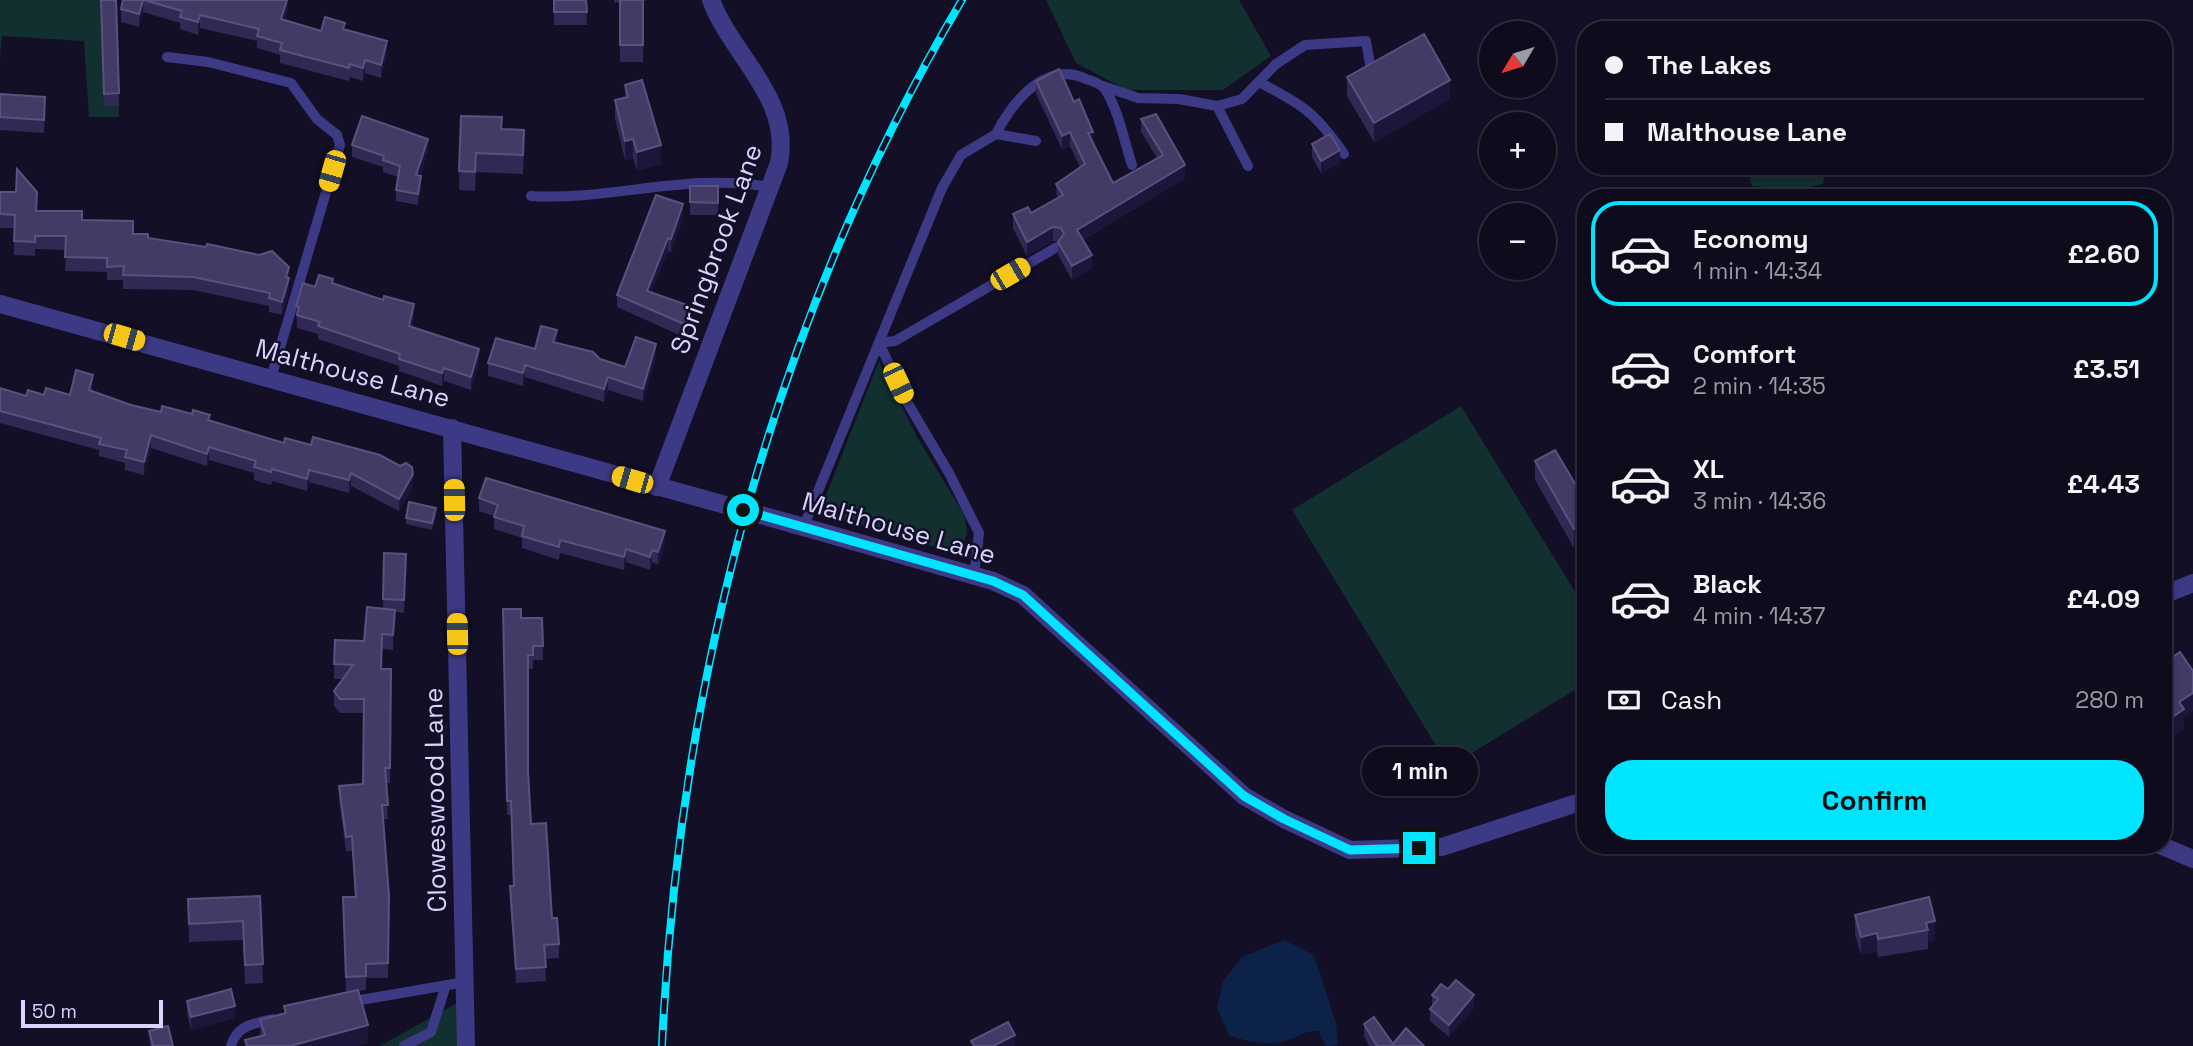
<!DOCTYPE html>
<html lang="en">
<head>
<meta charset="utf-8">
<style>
  body { margin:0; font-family:"Space Grotesk",sans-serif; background:#171425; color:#f1f3f6; height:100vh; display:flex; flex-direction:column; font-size:26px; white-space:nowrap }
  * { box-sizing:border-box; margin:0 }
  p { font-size:23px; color:#9b9ba3 }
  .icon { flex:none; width:38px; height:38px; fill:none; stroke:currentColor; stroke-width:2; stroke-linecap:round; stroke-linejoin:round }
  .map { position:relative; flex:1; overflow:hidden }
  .drawer { position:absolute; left:1577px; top:189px; width:595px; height:665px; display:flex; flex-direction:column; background:#0e0b1c; border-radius:28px; box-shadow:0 4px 10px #0003,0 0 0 2px #2e2b3b }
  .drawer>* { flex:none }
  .banner { position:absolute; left:1577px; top:21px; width:595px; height:154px; border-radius:28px; box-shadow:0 4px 10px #0003,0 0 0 2px #2e2b3b; display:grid; align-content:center; height:154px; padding:0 28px; background:#0e0b1c }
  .needle { width:46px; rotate:232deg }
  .tools { position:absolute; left:1479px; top:21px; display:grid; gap:14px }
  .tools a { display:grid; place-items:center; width:77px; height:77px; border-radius:50%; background:#0e0b1c; box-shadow:0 4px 10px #0003,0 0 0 2px #2e2b3b; font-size:35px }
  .scale { position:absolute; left:21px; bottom:18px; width:142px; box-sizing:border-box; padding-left:7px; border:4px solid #d9d4ff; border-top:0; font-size:19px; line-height:24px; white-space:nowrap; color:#d9d4ff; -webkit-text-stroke:5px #130f26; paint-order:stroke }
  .end { position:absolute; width:32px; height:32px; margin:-16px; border:9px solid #00e5ff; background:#111; box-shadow:0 0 0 4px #111 }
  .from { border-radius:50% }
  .bubble { position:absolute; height:49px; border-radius:24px; background:#0e0b1c; box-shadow:0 4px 10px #0003,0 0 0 2px #2e2b3b; font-size:23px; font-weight:800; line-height:49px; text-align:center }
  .car { position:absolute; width:21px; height:42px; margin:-21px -10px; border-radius:9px; box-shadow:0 0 5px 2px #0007; background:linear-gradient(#f5c518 24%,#345 0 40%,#f5c518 0 76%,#345 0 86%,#f5c518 0) }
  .banner b { display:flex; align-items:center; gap:24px; height:66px; font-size:26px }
  .banner b+b { border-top:2px solid #2e2b3b }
  .banner i { width:18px; height:18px; background:#f1f3f6 }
  ul { padding:12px 0 0; list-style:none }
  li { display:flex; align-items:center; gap:21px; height:105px; margin:0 14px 10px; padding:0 14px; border:4px solid transparent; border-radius:28px }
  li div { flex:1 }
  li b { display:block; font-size:26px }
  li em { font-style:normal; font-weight:800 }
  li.on { border-color:#00e5ff }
  li>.icon { width:63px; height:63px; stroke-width:1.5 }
  .pay { display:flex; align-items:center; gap:18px; height:77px; padding:0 28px; font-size:26px }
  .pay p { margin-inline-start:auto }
  .action { display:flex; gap:14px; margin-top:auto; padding:14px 28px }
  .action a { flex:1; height:80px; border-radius:28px; background:#00e5ff; color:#111; font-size:28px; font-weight:800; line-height:80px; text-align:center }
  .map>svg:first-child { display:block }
</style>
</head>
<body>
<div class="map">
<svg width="2193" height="1046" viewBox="0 0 2193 1046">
  <rect width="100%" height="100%" fill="#130f26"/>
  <!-- green -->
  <path fill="#12302f" d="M 0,0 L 116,0 L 119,117 L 89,117 L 84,41 L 2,36 L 0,58 Z
    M 1046,0 L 1239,0 L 1271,56 L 1223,90 L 1127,90 L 1076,63 Z
    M 1745,166 L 1826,166 L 1823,184 L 1798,190 L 1752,186 Z
    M 879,361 L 917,437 L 965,516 L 967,533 L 960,554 L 819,513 Z
    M 1461,406 L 1585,608 L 1586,683 L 1449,767 L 1292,510 Z
    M 457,1003 L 457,1046 L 380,1046 Z"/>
  <!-- water -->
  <path fill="#0c2248" d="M 1284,940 L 1314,955 L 1336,1023 L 1338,1045 L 1326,1046 L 1318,1031 C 1305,1030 1297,1038 1285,1041 C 1265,1046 1248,1042 1229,1035 L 1217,1008 L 1223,981 L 1242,957 Z"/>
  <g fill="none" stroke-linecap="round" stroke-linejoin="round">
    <!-- lane -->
    <path stroke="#3d3a85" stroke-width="10" d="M 167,57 L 208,62 L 291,83 L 317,119 L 337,135 L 340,145 L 271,378
      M 1259,82 C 1303,105 1315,112 1344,154
      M 1103,86 L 1138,98 L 1179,99 L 1217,106 L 1242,99 L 1276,64 L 1305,45 L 1366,41 L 1371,70
      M 1217,106 L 1248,166
      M 996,134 C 1013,101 1046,60 1086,79 C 1093,81 1101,84 1105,89 C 1119,111 1124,141 1132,165
      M 531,196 C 610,201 689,172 769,187
      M 803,528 L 942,188 L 961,155 L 996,134 L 1036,141
      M 974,576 L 979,533 L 949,473 L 907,402 L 879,343 L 895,341 L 1057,247
      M 349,1002 L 465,982
      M 231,1046 C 237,1025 253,1024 273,1019
      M 404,1046 L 431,1032 L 446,985"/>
    <!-- street -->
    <path stroke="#3d3a85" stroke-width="18" d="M 0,304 L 693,496
      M 452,428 L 466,1046
      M 657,487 L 779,163 C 792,98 732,56 711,0
      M 793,524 L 993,581 L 1023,595 L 1244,796 L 1284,819 L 1350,850 L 1442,847 L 1586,800
      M 2163,595 L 2193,583
      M 2160,845 L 2193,859"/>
    <defs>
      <path id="rail" d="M 662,1046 C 679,679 774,318 962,0"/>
    </defs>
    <!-- rail casing -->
    <use href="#rail" stroke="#00e5ff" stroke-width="8"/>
    <!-- rail -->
    <use href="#rail" stroke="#130f26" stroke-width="5" stroke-dasharray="16" stroke-linecap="butt"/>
    <!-- street-bridge -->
    <path stroke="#3d3a85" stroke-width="18" d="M 693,496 L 793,524"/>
  </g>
  <!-- wall -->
  <path fill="#312854" d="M 101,0 L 116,0 L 119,106 L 104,106 Z
    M 123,0 L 288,0 L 288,8 L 285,20 L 321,31 L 345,29 L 387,54 L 381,78 L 365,73 L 363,81 L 350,77 L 349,81 L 280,63 L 280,55 L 257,48 L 257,41 L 200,28 L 198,35 L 180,29 L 180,23 L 143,12 L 139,27 L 121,22 L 121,9 Z
    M 554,0 L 586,0 L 587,25 L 554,25 Z
    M 614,0 L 647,0 L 644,1 L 643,62 L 620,62 L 620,2 L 614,3 Z
    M 1347,77 L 1450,99 L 1374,142 L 1347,96 Z
    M 1036,81 L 1093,143 L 1113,183 L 1157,158 L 1141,132 L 1141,119 L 1185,178 L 1083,240 L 1092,268 L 1072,280 L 1058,255 L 1059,241 L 1053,241 L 1027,256 L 1013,228 L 1013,214 L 1031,213 L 1057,198 L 1056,184 L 1080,167 L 1070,146 L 1062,149 L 1036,94 Z
    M 625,85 L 661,164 L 637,171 L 633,158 L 625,160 L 615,119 L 615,100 L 625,98 Z
    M 0,94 L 45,110 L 44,133 L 0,130 Z
    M 461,116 L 502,129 L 524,149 L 523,174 L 476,172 L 475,191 L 459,190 Z
    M 1312,144 L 1340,163 L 1321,173 L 1312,157 Z
    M 352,145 L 428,151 L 420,176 L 421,188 L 418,205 L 396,201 L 396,190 L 398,177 L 383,172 L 383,167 L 352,157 Z
    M 690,186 L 718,186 L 718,215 L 690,215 Z
    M 0,192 L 37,211 L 82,220 L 148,238 L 289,267 L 289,291 L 282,315 L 269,312 L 269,306 L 193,290 L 123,289 L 123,280 L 107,280 L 107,272 L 65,271 L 66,250 L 35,249 L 35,256 L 14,255 L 14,228 L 0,228 Z
    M 683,217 L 671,252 L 668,251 L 651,292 L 693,320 L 686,338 L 617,307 L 617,295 Z
    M 333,283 L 414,317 L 412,327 L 479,362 L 471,390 L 444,381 L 442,386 L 399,371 L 399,366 L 318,339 L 318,334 L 297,328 L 296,306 L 315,287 Z
    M 557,343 L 625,367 L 656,357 L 643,401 L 608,390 L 604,402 L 525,377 L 523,386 L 488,376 L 488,363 Z
    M 93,387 L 92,391 L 131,405 L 161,412 L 210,421 L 413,486 L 399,511 L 351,486 L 349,493 L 309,482 L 307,491 L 272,481 L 271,485 L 254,480 L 254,473 L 209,460 L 207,466 L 151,448 L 144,475 L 125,470 L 125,463 L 99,456 L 99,450 L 0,423 L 0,388 L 26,396 L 70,395 Z
    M 1535,461 L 1586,502 L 1586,542 L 1574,548 L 1535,480 Z
    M 479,498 L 665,544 L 658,565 L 652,562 L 650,570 L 626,562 L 624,570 L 560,553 L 559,560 L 522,548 L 522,538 L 494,529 L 494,516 L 479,511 Z
    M 436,514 L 432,530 L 406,524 L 406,518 Z
    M 384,553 L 406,554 L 404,613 L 395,612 L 393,650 L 382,649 L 382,669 L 391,669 L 390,783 L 386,783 L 388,819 L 383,819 L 389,896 L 388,978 L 366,978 L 366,990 L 358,991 L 368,1043 L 358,1046 L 245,1046 L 245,1040 L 260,1036 L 260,1020 L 284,1013 L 284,1006 L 351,991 L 346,991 L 343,897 L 355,897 L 352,851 L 346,851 L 339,800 L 339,786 L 363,784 L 364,713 L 340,713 L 334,706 L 334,691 L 343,679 L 334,679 L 335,640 L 364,641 L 383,609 Z
    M 503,609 L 521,618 L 542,618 L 543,660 L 533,660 L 533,669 L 528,669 L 528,772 L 531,824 L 552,918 L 559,944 L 559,958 L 545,959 L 546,981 L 516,983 L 510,900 L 510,886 L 513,886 L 511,815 L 507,815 Z
    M 2163,664 L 2184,717 L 2184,728 L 2171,737 L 2165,728 L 2163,729 Z
    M 260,896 L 263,983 L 245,984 L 243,940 L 189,942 L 188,899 Z
    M 1929,897 L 1935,940 L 1928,942 L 1928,949 L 1878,957 L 1877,951 L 1861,955 L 1855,934 L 1855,915 Z
    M 1432,995 L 1474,1008 L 1449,1037 L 1430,1021 L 1430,1009 L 1432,1006 Z
    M 187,1001 L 235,1018 L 191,1030 L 187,1014 Z
    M 1364,1024 L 1393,1044 L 1424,1046 L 1369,1046 L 1364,1036 Z
    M 149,1031 L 173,1046 L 150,1046 Z"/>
  <!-- shaded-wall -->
  <path fill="#1d163a" d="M 143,0 L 143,12 L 139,27 L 139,14 Z
    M 287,0 L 288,0 L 288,8 L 281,32 L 281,19 Z
    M 200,15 L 200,28 L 198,35 L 198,22 Z
    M 387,41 L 387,54 L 381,78 L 381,65 Z
    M 365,60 L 365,73 L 363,81 L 363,68 Z
    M 1450,80 L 1450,99 L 1374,142 L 1374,123 Z
    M 1070,132 L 1070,146 L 1062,149 L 1062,136 Z
    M 1093,132 L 1093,145 L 1088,133 Z
    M 428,139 L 428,151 L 416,187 L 416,175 Z
    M 633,139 L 633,158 L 625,160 L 625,141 Z
    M 661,145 L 661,164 L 637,171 L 637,152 Z
    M 1340,150 L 1340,163 L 1321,173 L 1321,161 Z
    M 1185,165 L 1185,178 L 1077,243 L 1077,230 Z
    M 421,176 L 421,188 L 418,205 L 418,194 Z
    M 683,204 L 683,217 L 671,252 L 671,239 Z
    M 1053,227 L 1053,241 L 1027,256 L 1027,242 Z
    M 668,238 L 668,251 L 647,303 L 647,291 Z
    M 1092,255 L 1092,268 L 1072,280 L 1072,266 Z
    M 289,267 L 289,291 L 282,315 L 282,302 Z
    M 414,304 L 414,317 L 409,338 L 409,326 Z
    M 693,307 L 693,320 L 686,338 L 686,325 Z
    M 557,330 L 557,343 L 553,342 Z
    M 656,344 L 656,357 L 643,401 L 643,389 Z
    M 479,349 L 479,362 L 471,390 L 471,377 Z
    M 525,365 L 525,377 L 523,386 L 523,373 Z
    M 444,368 L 444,381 L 442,386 L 442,373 Z
    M 93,375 L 93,387 L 89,403 L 89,390 Z
    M 608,377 L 608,390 L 604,402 L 604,389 Z
    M 151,435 L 151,448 L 144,475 L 144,462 Z
    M 209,447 L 209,460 L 207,466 L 207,454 Z
    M 309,470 L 309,482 L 307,491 L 307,479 Z
    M 351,473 L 351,486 L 349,493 L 349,480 Z
    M 413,474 L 413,486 L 399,511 L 399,499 Z
    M 1586,523 L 1586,542 L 1574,548 L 1574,529 Z
    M 665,531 L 665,544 L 658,565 L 658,552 Z
    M 626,549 L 626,562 L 624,570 L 624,557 Z
    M 652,550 L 652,562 L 650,570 L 650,557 Z
    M 395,610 L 395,624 L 393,650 L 393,635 Z
    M 2193,693 L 2193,711 L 2184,717 L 2184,728 L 2171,737 L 2171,718 L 2179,702 Z
    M 2165,709 L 2165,728 L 2163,729 L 2163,710 Z
    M 1935,921 L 1935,940 L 1928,942 L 1928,930 L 1926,923 Z
    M 1877,933 L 1877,951 L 1861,955 L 1861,937 Z
    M 1474,995 L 1474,1008 L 1449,1037 L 1449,1025 Z
    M 235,1006 L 235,1018 L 191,1030 L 191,1017 Z
    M 368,1025 L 368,1043 L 358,1046 L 290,1046 Z
    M 1015,1035 L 1015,1046 L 993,1046 Z"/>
  <!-- building -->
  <path fill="#433a66" stroke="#5a527e" stroke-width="2" d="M 101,0 L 116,0 L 119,93 L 104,94 Z
    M 123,0 L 143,0 L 139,14 L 121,9 Z
    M 144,0 L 287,0 L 281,19 L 321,31 L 325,17 L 345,23 L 343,29 L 387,41 L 381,65 L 365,60 L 363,68 L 350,64 L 349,68 L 280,50 L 282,43 L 257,36 L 259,29 L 200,15 L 198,22 L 180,17 L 182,11 Z
    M 554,0 L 586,0 L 587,12 L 554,12 Z
    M 620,0 L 643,0 L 643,45 L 620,45 Z
    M 1424,34 L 1450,80 L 1374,123 L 1347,77 Z
    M 1059,69 L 1074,102 L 1079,99 L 1093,132 L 1088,133 L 1113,183 L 1163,155 L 1141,119 L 1156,114 L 1185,165 L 1077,230 L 1092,255 L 1072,266 L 1058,242 L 1064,234 L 1061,228 L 1053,227 L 1027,242 L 1013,214 L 1028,207 L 1031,213 L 1063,195 L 1056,184 L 1085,164 L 1070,132 L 1062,136 L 1036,81 Z
    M 642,80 L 661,145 L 637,152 L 633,139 L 625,141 L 615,100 L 628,97 L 625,85 Z
    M 0,94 L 45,97 L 44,120 L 0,117 Z
    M 362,116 L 428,139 L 416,175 L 421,176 L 418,194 L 396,190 L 400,166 L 383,160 L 384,156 L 352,145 Z
    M 461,116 L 502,117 L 501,129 L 524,130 L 523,155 L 476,153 L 475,172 L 459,171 Z
    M 1330,134 L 1340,150 L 1321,161 L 1312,144 Z
    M 17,169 L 37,192 L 36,211 L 82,211 L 82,220 L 133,221 L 133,234 L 148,234 L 148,238 L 206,247 L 207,244 L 259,255 L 272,251 L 289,267 L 286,277 L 289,278 L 282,302 L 269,298 L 270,293 L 193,277 L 123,275 L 124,266 L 107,267 L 107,258 L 65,257 L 66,236 L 35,236 L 35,242 L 14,241 L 15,215 L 0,214 L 0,192 L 16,192 Z
    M 690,186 L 718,186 L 718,203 L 690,202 Z
    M 656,195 L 683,204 L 671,239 L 668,238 L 647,291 L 693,307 L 686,325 L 617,295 Z
    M 319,275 L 333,279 L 332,283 L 383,300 L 384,296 L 414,304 L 409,326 L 479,349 L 471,377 L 444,368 L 442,373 L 399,359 L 400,354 L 318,326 L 320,322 L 297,315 L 299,307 L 296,306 L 303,283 L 315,287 Z
    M 541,326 L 557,330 L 553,342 L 593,352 L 600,359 L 625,367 L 636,337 L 656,344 L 643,389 L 608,377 L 604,389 L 525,365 L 523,373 L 488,363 L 496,338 L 535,349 Z
    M 76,370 L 93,375 L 89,390 L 131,405 L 161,412 L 162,406 L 192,414 L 193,410 L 210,415 L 208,420 L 284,443 L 285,438 L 311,445 L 313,437 L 380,455 L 400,466 L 406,463 L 412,467 L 413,474 L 399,499 L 351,473 L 349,480 L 309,470 L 307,479 L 272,469 L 271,472 L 254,467 L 256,461 L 209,447 L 207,454 L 151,435 L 144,462 L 125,457 L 127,450 L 99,444 L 101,438 L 0,411 L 0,388 L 26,396 L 28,390 L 44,395 L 46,388 L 70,395 Z
    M 1555,450 L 1586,502 L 1586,523 L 1574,529 L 1535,461 Z
    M 486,478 L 665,531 L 658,552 L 652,550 L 650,557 L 626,549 L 624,557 L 560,540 L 559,547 L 522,536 L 524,526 L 494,517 L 498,505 L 479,498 Z
    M 409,502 L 436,508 L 432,523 L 406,518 Z
    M 384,553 L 406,554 L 404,600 L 383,599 Z
    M 367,607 L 395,610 L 393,635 L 382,634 L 381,669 L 391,669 L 390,768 L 385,768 L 388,805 L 382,805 L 389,896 L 388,963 L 366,964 L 366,976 L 346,977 L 343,897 L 356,897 L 352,836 L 346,837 L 339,786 L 363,784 L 364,699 L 340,699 L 334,691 L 353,665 L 334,664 L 335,640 L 364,641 Z
    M 503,609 L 521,609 L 521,618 L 542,618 L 543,646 L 533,646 L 533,655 L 528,655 L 528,771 L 531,824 L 546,823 L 552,918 L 557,918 L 559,944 L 544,945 L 546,967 L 516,969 L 510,886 L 514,886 L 511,801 L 507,801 Z
    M 2180,652 L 2193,671 L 2193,693 L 2179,702 L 2184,709 L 2171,718 L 2165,709 L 2163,710 L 2163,664 Z
    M 260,896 L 263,964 L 245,965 L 243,921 L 189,924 L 188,899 Z
    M 1929,897 L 1935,921 L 1926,923 L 1928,930 L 1878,939 L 1877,933 L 1861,937 L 1855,915 Z
    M 1456,980 L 1474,995 L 1449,1025 L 1430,1009 L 1438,999 L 1432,995 L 1441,984 L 1448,989 Z
    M 231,989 L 235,1006 L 191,1017 L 187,1001 Z
    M 358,990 L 368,1025 L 290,1046 L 247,1046 L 245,1040 L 265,1035 L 260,1020 L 286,1013 L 284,1006 Z
    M 1374,1017 L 1393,1044 L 1406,1028 L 1424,1046 L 1377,1046 L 1364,1024 Z
    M 1008,1022 L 1015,1035 L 993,1046 L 974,1046 L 971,1041 Z
    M 168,1026 L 173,1046 L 153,1046 L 149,1031 Z"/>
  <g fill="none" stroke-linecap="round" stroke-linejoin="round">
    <!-- route -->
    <path stroke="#00e5ff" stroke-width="9" d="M 743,510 L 993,581 L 1023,595 L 1244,796 L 1284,819 L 1350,850 L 1419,848"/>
  </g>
  <g text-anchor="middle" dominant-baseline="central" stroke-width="5" stroke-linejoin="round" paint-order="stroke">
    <!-- street labels -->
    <g font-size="26" fill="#d9d4ff" stroke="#130f26">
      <text transform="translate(716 249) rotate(-70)">Springbrook Lane</text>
      <text transform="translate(353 373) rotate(15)">Malthouse Lane</text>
      <text transform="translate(899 528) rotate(16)">Malthouse Lane</text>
      <text transform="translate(435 800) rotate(-91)">Cloweswood Lane</text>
    </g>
  </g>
</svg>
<div class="tools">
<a><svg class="needle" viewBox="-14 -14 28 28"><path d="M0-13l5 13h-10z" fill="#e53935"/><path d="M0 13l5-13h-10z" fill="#9b9ba3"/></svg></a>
<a>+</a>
<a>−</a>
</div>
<div class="scale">50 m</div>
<i class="end from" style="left:743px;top:510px"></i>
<i class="end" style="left:1419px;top:848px"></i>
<div class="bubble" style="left:1362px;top:747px;width:116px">1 min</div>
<i class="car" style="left:332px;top:171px;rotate:196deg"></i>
<i class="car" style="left:1010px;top:274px;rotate:60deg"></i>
<i class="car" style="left:124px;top:337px;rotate:106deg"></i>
<i class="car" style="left:898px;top:383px;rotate:155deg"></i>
<i class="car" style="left:632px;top:480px;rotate:286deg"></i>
<i class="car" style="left:454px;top:500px;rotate:359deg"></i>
<i class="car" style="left:457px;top:634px;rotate:359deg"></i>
<div class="banner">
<b><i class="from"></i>The Lakes</b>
<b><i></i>Malthouse Lane</b>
</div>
<section class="drawer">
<ul>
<li class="on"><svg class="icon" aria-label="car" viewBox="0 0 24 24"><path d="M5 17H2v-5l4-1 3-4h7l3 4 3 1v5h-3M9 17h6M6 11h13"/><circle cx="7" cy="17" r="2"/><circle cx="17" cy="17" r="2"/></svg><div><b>Economy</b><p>1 min · 14:34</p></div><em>£2.60</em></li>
<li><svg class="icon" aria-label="car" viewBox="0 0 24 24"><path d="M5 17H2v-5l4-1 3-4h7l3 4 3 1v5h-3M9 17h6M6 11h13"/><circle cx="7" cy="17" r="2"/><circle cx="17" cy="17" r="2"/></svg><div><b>Comfort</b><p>2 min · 14:35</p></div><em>£3.51</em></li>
<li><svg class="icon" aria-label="car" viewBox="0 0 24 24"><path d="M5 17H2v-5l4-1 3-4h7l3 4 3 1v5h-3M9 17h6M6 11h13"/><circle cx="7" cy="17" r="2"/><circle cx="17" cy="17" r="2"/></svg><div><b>XL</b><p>3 min · 14:36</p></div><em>£4.43</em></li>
<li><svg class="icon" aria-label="car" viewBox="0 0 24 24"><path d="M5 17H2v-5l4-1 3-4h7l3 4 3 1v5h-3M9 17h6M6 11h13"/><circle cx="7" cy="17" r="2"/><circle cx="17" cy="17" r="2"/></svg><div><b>Black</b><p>4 min · 14:37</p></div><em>£4.09</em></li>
</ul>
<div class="pay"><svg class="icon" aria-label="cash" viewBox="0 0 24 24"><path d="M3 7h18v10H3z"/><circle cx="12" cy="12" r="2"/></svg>Cash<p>280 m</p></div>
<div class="action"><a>Confirm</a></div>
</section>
</div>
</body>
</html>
